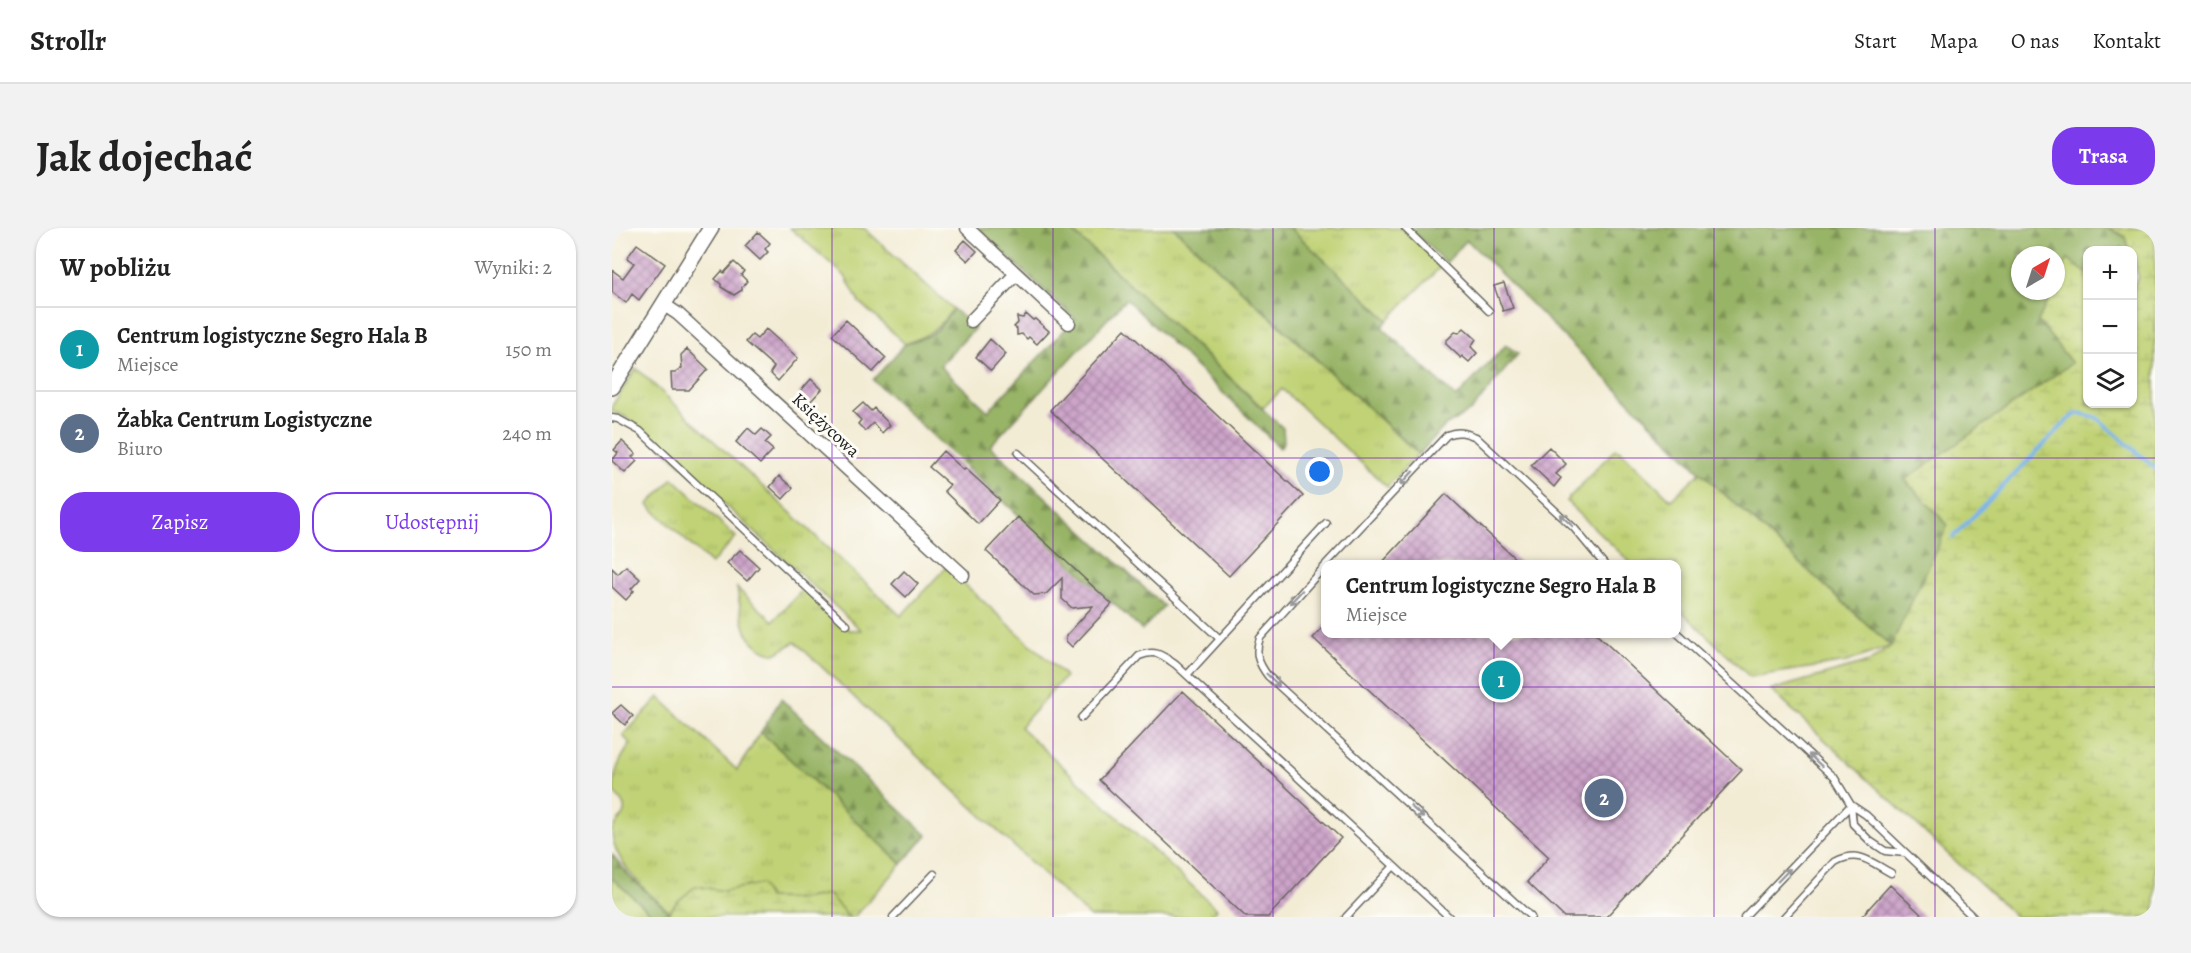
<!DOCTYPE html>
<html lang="pl">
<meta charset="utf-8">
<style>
:root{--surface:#fff;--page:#f2f2f2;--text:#222;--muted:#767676;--line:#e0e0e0;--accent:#7c3aed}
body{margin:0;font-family:Alegreya,serif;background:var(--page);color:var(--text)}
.controls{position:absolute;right:18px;top:18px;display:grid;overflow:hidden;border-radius:12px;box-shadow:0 2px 4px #0004}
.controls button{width:54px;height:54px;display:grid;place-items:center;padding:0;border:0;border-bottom:2px solid var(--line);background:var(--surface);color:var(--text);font:30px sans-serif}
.compass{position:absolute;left:1399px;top:18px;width:54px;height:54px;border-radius:50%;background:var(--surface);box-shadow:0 2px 4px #0004;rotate:39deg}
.you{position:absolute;left:708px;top:244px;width:21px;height:21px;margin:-15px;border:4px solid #fff;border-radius:50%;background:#1a73e8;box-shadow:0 0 0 9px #1a73e833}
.badge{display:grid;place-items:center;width:39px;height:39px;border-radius:50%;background:var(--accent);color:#fff;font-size:20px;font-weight:700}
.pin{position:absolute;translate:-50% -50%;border:3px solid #fff;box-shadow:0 2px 6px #0006}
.popup{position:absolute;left:709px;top:332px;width:360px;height:78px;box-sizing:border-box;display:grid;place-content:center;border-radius:12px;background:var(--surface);filter:drop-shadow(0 2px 4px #0005);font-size:20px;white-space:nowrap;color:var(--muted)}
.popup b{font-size:22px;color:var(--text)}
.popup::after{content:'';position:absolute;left:50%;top:100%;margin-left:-12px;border:12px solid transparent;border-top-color:var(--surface)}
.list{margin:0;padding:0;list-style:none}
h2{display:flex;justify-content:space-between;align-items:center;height:78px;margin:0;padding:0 24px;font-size:26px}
h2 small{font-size:20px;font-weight:400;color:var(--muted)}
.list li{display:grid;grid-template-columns:39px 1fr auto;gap:18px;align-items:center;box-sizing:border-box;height:84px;padding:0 24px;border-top:2px solid var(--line)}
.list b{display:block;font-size:22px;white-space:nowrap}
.list p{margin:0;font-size:20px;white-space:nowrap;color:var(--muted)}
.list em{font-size:20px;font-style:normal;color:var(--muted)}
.actions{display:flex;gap:12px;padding:18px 24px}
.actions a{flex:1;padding:14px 0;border:2px solid var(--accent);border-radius:24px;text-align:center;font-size:21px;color:var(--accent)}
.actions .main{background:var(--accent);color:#fff}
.icon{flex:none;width:33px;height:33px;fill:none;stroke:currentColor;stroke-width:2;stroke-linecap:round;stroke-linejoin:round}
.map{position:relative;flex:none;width:1543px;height:689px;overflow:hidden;border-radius:24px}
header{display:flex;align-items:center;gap:36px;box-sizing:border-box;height:84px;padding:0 30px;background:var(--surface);border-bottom:2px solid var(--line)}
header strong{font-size:28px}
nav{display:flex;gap:33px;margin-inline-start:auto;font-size:21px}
.intro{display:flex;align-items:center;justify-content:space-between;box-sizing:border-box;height:144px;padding:0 36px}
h1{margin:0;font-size:42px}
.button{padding:15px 27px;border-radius:24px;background:var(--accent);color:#fff;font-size:21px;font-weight:700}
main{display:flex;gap:36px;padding:0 36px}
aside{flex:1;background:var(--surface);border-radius:24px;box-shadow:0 2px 4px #0004}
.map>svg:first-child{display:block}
.grass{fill:url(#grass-tufts);stroke:#6e7748;stroke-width:1.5}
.forest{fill:url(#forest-firs);stroke:#5a6841;stroke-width:1.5}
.wetland{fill:url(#wetland-marsh);stroke:#6e7748;stroke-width:1.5}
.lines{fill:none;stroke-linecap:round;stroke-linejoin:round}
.stream{stroke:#7ab4eb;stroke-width:4}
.building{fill:url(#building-cross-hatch)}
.service-casing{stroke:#67655d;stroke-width:9}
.minor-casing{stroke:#67655d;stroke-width:15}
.tertiary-casing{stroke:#67655d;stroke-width:18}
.service{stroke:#fff;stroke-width:6}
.minor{stroke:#fff;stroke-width:12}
.tertiary{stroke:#fff;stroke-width:15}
.oneway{stroke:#999}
.grid{fill:none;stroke:#7b2cbf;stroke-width:1.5;stroke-opacity:0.55}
.labels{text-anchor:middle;stroke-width:6;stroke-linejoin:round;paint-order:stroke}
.street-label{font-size:18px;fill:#1c1c1c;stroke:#fdfcf7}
</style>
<header>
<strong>Strollr</strong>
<nav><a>Start</a><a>Mapa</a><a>O nas</a><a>Kontakt</a></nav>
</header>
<div class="intro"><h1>Jak dojechać</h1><a class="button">Trasa</a></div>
<main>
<aside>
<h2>W pobliżu<small>Wyniki: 2</small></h2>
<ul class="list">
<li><span class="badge" style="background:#0f9aa8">1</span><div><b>Centrum logistyczne Segro Hala B</b><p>Miejsce</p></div><em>150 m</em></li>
<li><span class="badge" style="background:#5c6f8a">2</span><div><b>Żabka Centrum Logistyczne</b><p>Biuro</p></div><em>240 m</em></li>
</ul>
<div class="actions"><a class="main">Zapisz</a><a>Udostępnij</a></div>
</aside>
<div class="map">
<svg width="1543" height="689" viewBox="0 0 1543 689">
<defs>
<pattern id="grass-tufts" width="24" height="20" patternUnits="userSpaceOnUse" patternTransform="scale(1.5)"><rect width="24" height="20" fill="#c0d275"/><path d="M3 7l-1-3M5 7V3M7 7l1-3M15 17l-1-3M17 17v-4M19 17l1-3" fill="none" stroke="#a4b465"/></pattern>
<pattern id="forest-firs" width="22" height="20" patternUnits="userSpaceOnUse" patternTransform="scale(1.5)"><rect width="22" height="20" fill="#98b466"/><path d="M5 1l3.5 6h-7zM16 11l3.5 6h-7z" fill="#7b9253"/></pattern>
<pattern id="wetland-marsh" width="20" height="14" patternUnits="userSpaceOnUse" patternTransform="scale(1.5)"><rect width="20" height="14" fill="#c0d275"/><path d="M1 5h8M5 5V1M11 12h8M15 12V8" fill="none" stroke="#a4b465"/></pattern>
<pattern id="building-cross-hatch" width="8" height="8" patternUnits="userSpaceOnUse" patternTransform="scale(1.5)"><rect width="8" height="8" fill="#cda4ca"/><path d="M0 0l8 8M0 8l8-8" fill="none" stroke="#a685a3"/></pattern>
</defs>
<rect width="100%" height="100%" fill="#fdfcf7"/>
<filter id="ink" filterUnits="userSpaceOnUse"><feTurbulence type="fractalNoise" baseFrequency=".0167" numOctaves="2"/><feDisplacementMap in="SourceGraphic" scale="12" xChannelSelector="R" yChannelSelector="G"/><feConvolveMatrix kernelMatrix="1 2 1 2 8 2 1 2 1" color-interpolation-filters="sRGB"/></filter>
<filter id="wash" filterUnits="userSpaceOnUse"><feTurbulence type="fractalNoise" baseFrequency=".008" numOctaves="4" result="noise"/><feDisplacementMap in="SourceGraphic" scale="24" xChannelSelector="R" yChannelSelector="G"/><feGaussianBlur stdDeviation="1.35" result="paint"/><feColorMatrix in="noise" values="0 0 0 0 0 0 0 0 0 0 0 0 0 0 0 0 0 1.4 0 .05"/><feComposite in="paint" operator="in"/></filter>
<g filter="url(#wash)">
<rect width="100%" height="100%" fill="#f3ecd5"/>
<path class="grass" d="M178 0H252L341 81C324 103 319 106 293 116L247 74 233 48Z
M457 0H562L806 226 775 259 670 161 651 180Z
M678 0H790L830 37 776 92Z
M24 140 289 388 334 339 451 446 453 449 408 499 605 681 597 689H478L183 414 163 426C128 416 131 391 125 360L161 393 192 360 237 402H249L60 228 15 190 0 183V178Z
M1003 221 1009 223 1059 272 1088 244 1279 418 1235 434 1138 449 1065 379 1064 336H1020L954 273Z
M61 250 124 309 99 336 36 277Z
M47 469 125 542 149 504 290 636 242 689H237L216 666 190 671 156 670 148 656 111 663 84 658 65 674 57 684C37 666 0 634 0 603 3 594 14 589 12 579 11 573 5 569 2 564 0 547 9 528 19 516L11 508Z
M0 650 43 689H0Z"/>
<path class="forest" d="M365 0H457L671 200 672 214 668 220 514 71 378 218 552 378 530 402 261 152 293 116 318 107 327 100 341 81 363 100 328 138 376 183 463 91Z
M562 0H678L776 92 770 99 844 170 894 117 906 126 859 183 833 198 807 226Z
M797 0H1497L1513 9 1517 22H1476L1475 46 1456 31 1444 56V27H1408V63H1441L1426 93 1460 135 1293 252 1336 297 1279 418 1088 244 855 12 834 35Z
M169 471 315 607 290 636 149 504Z
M0 626 18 649 57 684 54 689H43L0 650Z"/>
<path class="wetland" d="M1497 0H1543V689H1404L1159 462 1257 434 1279 418 1336 297 1293 252 1460 135 1426 93 1441 63H1444V56L1456 31 1475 46 1476 176H1520L1521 58 1527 50 1521 31 1520 22H1517L1513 9Z
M149 656 156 670 190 671 216 666 237 689H54L65 674 84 658 111 663Z"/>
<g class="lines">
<path class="stream" d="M1341 309 1456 192 1466 185 1484 189 1543 240"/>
</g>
<g id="blocks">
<path class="building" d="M146 4 158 15 153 21 156 24 148 32 133 18Z
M353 12 365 23 356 33 344 22Z
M25 16 53 36 27 72 20 66 14 75 0 64V42L11 50 22 35 15 30Z
M122 34 132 43 129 47 135 53 130 59V62L122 67 109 59V56L103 51 110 43 112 45Z
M892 55 901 80 891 83 882 58Z
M414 86 421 92 423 91 437 103 425 116 417 109 415 111 410 106 405 107V101L402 99 406 95 405 89 411 90Z
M234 92 274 130 261 144 220 107Z
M852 100 864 111 859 119 865 125 857 134 850 128 849 130 834 116V113L843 104 847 105Z
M154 101 186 130 166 153 158 145 162 139 134 114 140 107 145 111Z
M513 101 691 268 617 348 438 182Z
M378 111 394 126 379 143 364 129Z
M75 121 96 141 77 162H60L59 145H63L70 140 69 127Z
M199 151 210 161 198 174 187 165Z
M251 175 259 183 262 180 278 197 270 205 261 195 253 203 246 196 249 192 241 184Z
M136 200 144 207 150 201 159 209 153 215 161 222 148 236 124 214Z
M10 213 24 226 20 229 25 233 13 245 0 233 6 225 2 222Z
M937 219 954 236 944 246 949 250 942 259 919 237Z
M331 223 352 242 353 240 388 272 366 296 332 263 338 257 317 239Z
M167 248 181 260 171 271 158 259Z
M834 266 909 336H769Z
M406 289 500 376 460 419 454 413V408L481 378 460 380 450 371V350L434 366 422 367 374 323Z
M128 322 147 339 135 353 115 335Z
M14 338 28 351 19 361 22 363 14 372 0 359V340L6 346Z
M292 343 306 356 294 369 280 356Z
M714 396V405H983L1130 542 994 689H952L915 654 937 629 701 410Z
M571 463 729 610 656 689H634L487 552Z
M9 477 21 488 13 497 0 485Z
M1278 657 1312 689H1249Z"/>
</g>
</g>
<g filter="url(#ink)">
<use href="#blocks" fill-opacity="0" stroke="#67655d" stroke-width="1.5"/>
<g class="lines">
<g class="service-casing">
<path id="service" d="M793 0 877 83
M0 190 6 191 28 203 235 397
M406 225 608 411
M714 336 835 207C846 202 854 205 864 209L962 300 992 336
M714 337 648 410C642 426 647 436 656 448L919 689
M1064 404 1222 549 1239 577 1241 596 1258 613 1273 623 1293 625
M575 447 714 295
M469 490 527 428C544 421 550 427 564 437L782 638
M1239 577 1254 587 1361 689
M281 689 322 646
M734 689 782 638 837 689
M1132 689 1239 577
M1172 689 1223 634C1247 621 1258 634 1279 645"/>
</g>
<g class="minor-casing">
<path id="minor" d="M355 0 457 95
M51 76 66 86 351 347
M359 93 404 46"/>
</g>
<g class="tertiary-casing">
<path id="tertiary" d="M0 159 99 0"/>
</g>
<use href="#service" class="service"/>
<use href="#minor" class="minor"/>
<use href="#tertiary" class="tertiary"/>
</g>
<defs><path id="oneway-shaft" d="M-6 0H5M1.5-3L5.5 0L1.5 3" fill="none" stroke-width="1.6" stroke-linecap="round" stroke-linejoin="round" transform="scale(1.5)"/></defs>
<g class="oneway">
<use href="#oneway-shaft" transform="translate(795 250) rotate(133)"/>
<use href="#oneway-shaft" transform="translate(954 292) rotate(-137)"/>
<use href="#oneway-shaft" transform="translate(684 369) rotate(133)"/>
<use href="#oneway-shaft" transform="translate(661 452) rotate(44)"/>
<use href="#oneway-shaft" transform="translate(1203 532) rotate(-137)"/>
<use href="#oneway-shaft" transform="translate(805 584) rotate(43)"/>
<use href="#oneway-shaft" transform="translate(1172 647) rotate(-46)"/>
</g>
</g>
<path class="grid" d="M220 0V689M441 0V689M661 0V689M882 0V689M1102 0V689M1323 0V689M0 230H1543M0 459H1543"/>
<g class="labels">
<g class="street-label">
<text transform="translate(214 197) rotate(43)" y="6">Księżycowa</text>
</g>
</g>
</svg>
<div class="controls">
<button>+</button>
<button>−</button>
<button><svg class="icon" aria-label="layers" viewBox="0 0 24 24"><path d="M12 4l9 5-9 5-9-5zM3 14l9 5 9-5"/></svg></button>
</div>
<svg class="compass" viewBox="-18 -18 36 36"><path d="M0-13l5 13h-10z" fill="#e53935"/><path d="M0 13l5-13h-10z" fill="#767676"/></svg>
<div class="you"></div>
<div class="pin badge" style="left:889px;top:452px;background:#0f9aa8">1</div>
<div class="popup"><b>Centrum logistyczne Segro Hala B</b>Miejsce</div>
<div class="pin badge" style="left:992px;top:570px;background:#5c6f8a">2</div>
</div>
</main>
